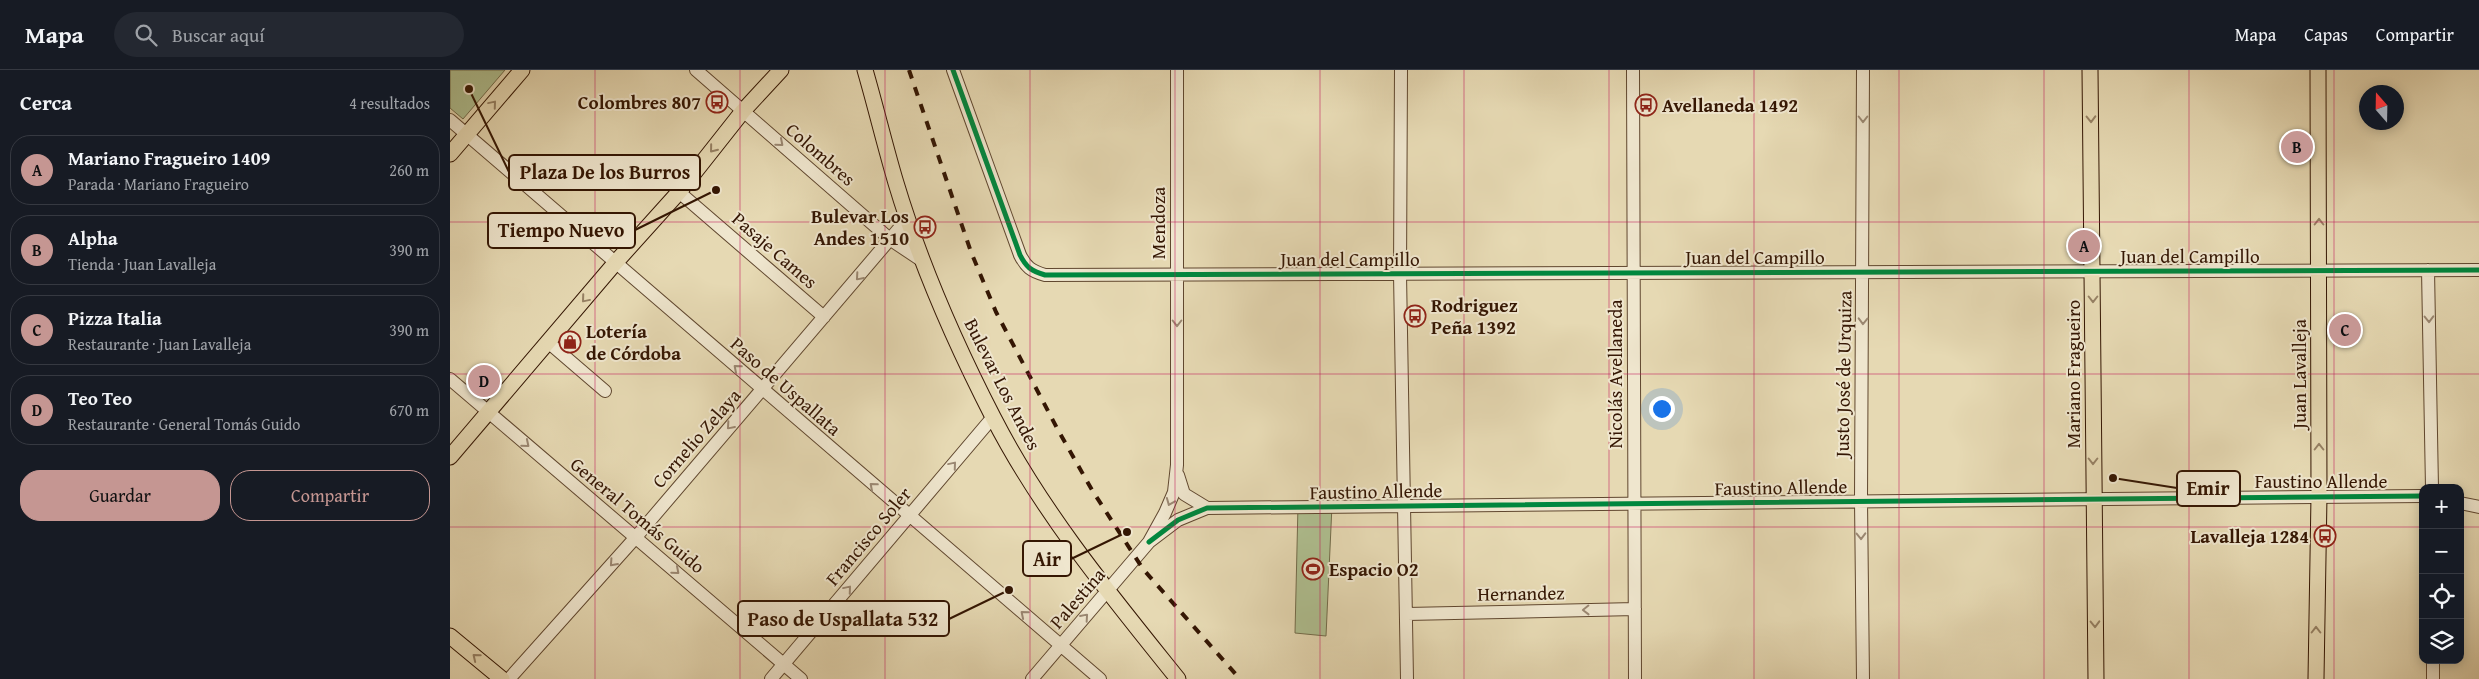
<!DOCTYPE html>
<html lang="es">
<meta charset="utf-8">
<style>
:root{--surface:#171b24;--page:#242831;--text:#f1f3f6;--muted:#9ea1a6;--line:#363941;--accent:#c59692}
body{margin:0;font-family:"Gentium Book Plus",serif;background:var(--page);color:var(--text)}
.controls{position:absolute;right:15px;bottom:15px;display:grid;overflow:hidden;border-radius:10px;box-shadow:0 2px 12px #0003}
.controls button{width:45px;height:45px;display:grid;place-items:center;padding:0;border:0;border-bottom:1px solid var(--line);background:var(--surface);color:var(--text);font:25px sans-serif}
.compass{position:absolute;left:1909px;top:15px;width:45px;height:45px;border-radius:50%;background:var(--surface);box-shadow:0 2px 12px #0003;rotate:340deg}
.you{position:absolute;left:1211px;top:338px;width:18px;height:18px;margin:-12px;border:4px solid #fff;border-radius:50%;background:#1a73e8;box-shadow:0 0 0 8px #1a73e833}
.badge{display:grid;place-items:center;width:32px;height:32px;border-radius:50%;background:var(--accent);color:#111;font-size:16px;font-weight:700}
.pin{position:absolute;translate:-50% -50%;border:2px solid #fff;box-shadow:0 1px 5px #0006}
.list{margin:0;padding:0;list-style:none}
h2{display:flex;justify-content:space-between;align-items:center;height:65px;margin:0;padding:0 20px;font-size:21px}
h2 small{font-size:16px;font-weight:400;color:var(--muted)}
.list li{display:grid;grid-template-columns:32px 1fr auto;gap:15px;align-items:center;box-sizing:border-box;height:70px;margin:0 10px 10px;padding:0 10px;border:1px solid var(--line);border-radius:20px}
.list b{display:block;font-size:19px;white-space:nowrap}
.list p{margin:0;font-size:16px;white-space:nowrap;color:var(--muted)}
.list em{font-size:16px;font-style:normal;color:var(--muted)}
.actions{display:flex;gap:10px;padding:15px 20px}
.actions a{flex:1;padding:11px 0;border:1px solid var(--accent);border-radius:20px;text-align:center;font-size:18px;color:var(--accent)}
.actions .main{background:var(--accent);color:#111}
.icon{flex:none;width:28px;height:28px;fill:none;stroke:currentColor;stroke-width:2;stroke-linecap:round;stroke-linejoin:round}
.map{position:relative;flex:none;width:2029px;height:609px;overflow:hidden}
header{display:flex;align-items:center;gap:30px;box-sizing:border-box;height:70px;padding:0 25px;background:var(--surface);border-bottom:1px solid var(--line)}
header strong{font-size:24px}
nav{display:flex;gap:28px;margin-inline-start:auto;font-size:18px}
.search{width:350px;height:45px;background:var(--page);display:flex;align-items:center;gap:12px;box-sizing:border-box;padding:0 18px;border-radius:28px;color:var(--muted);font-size:19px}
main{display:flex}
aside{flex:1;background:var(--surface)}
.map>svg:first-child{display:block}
.green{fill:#afc091;stroke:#726b4a}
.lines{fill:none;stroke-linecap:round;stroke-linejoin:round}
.minor-casing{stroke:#60472f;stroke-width:14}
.major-casing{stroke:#341603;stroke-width:17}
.minor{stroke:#efe6ce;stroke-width:12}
.major{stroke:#e6d9b3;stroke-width:15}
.rail{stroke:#341603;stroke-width:4;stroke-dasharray:9 9;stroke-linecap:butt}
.cycleway-casing{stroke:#efe6ce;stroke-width:8}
.cycleway{stroke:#00873e;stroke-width:5}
.oneway{stroke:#968164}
.oneway2{stroke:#9b8873}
.grid{fill:none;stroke:#c2185b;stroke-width:1;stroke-opacity:0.55}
.labels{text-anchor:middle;stroke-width:4;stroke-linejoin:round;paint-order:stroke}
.poi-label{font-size:19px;font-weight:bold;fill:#341603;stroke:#efe6ce;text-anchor:start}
.street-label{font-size:19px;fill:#341603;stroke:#efe6ce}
.leader{fill:none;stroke:#341603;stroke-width:2}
.callout-dot{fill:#341603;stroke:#efe6ce;stroke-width:2}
.callout{fill:#efe6ce;stroke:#341603;stroke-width:2}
.callout-label{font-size:20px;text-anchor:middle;font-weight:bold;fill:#341603}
</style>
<header>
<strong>Mapa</strong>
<div class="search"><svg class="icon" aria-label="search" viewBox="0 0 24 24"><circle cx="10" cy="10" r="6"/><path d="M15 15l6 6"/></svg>Buscar aquí</div>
<nav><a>Mapa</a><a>Capas</a><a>Compartir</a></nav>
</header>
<main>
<aside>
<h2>Cerca<small>4 resultados</small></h2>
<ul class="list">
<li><span class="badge">A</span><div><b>Mariano Fragueiro 1409</b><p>Parada · Mariano Fragueiro</p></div><em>260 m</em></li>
<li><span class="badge">B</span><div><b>Alpha</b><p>Tienda · Juan Lavalleja</p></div><em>390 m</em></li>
<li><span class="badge">C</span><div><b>Pizza Italia</b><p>Restaurante · Juan Lavalleja</p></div><em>390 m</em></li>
<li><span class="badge">D</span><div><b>Teo Teo</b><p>Restaurante · General Tomás Guido</p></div><em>670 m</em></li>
</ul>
<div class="actions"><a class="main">Guardar</a><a>Compartir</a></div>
</aside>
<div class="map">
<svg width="2029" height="609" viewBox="0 0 2029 609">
<rect width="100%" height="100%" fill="#e6d9b3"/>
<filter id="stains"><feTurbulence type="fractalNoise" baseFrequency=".004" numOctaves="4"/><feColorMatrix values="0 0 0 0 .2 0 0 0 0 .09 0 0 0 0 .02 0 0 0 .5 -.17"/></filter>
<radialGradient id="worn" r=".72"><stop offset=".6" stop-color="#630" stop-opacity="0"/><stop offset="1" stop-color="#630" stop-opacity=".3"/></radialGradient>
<path class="green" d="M0 0H55L13 49 0 38Z
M848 435H882L876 566 845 563Z"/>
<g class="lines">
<g class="minor-casing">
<path id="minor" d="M246 0 441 170 474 192
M503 0 570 185C576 197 581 201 595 205L2029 200
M951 0 950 204 957 609
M1183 0 1185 609
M0 50 650 609
M229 122 374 247
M1978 200 1982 418
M98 272 155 321
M0 309 351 609
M728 405 734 424 757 438
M2010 433 2029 437
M699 472 728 450 757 438 1973 426
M957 544 1185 539
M1983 590V609
M59 609 186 467 458 148
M321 609 543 347
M582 609 699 472 715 443 724 422 727 395V0
M1413 609 1411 431 1413 0"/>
</g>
<g class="major-casing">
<path id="major" d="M415 0C426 38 435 76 446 113 470 193 505 273 543 347 591 441 662 527 728 609
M1640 0 1646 609
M0 84 72 0
M0 387 166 192 229 122 293 41 331 0
M0 566 52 609
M1866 609 1869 426 1868 0"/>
</g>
<use href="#minor" class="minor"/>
<use href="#major" class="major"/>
<path class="rail" d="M459 0 521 182 546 242 608 360 642 420 693 499 790 609"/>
<g class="cycleway-casing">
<path id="cycleway" d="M503 0 570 185C576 197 581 201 595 205L2029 200
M699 472 728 450 757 438 1973 426"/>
</g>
<use href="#cycleway" class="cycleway"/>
</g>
<defs><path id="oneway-chevron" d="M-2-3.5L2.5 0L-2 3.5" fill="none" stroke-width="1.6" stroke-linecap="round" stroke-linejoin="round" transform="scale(1.25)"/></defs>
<g class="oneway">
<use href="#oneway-chevron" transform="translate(43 34) rotate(-50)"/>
<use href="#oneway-chevron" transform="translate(1641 49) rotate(89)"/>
<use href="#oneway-chevron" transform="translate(263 79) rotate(129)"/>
<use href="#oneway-chevron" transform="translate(1869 152) rotate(-90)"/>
<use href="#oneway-chevron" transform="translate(135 229) rotate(130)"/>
<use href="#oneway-chevron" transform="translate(1643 229) rotate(90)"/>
<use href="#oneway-chevron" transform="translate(1869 377) rotate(-90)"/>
<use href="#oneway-chevron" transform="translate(1643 391) rotate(90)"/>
<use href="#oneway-chevron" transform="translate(1645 554) rotate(89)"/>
<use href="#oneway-chevron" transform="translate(1866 560) rotate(-90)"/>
<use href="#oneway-chevron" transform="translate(26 587) rotate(-141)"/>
</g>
<g class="oneway2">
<use href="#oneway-chevron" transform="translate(1413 49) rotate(90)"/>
<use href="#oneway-chevron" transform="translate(330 73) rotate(41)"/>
<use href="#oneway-chevron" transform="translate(409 207) rotate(131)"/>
<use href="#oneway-chevron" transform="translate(1979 249) rotate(89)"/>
<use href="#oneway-chevron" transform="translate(1413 251) rotate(91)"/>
<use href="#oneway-chevron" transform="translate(727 253) rotate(90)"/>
<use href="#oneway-chevron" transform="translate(287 298) rotate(-139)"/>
<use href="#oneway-chevron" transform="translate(280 356) rotate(131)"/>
<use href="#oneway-chevron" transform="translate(76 374) rotate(40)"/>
<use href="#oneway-chevron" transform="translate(503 395) rotate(-50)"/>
<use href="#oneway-chevron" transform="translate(423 416) rotate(-139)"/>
<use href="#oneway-chevron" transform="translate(720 432) rotate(112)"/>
<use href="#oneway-chevron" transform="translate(1411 466) rotate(89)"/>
<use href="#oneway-chevron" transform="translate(163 493) rotate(132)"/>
<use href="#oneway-chevron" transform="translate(226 501) rotate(41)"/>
<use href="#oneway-chevron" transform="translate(398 519) rotate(-50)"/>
<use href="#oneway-chevron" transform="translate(1136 540) rotate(179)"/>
<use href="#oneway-chevron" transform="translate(574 544) rotate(-140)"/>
<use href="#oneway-chevron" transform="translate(635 547) rotate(-49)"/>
</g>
<path class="grid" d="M145 0V609M290 0V609M435 0V609M580 0V609M725 0V609M870 0V609M1014 0V609M1159 0V609M1304 0V609M1449 0V609M1594 0V609M1739 0V609M1884 0V609M0 152H2029M0 304H2029M0 457H1973M2010 457H2029"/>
<defs>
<g id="bus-ring" transform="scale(1.125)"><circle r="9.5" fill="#efe6ce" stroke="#8f2418" stroke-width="1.5"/><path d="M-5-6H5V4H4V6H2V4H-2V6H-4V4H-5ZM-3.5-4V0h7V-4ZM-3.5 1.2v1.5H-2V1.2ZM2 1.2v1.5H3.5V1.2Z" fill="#8f2418"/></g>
<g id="shop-ring" transform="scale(1.125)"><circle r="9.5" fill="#efe6ce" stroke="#8f2418" stroke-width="1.5"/><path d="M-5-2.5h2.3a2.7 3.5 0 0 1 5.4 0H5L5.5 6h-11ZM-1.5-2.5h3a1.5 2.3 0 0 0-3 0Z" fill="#8f2418"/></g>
<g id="stadium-ring" transform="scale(1.125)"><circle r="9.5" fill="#efe6ce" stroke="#8f2418" stroke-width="1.5"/><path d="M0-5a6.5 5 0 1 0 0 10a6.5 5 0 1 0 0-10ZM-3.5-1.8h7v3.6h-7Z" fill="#8f2418"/></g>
</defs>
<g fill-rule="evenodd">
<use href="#bus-ring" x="267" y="32"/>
<use href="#bus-ring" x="1196" y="35"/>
<use href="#bus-ring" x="475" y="157"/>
<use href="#bus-ring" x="965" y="246"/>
<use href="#shop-ring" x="120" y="272"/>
<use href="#bus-ring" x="1875" y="466"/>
<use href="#stadium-ring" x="863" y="499"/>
</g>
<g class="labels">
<g class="poi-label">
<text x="251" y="39" text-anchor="end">Colombres 807</text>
<text x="1212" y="42">Avellaneda 1492</text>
<text x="459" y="153" text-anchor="end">Bulevar Los<tspan x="459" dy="22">Andes 1510</tspan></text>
<text x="981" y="242">Rodriguez<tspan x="981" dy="22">Peña 1392</tspan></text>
<text x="136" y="268">Lotería<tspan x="136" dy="22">de Córdoba</tspan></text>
<text x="1859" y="473" text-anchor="end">Lavalleja 1284</text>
<text x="879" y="506">Espacio O2</text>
</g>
<g class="street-label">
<text transform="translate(371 84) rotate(41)" y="7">Colombres</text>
<text transform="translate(708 153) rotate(-90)" y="7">Mendoza</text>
<text transform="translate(325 180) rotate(41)" y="7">Pasaje Cames</text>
<text x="1740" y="193">Juan del Campillo</text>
<text x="1305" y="194">Juan del Campillo</text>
<text x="900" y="196">Juan del Campillo</text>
<text transform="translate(1165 304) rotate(-90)" y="7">Nicolás Avellaneda</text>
<text transform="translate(1393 304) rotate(-89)" y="7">Justo José de Urquiza</text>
<text transform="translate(1623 304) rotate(-90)" y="7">Mariano Fragueiro</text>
<text transform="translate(1849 304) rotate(-90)" y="7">Juan Lavalleja</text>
<text transform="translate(553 314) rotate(63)" y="7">Bulevar Los Andes</text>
<text transform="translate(336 316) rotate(41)" y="7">Paso de Uspallata</text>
<text transform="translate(246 368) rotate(-49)" y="7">Cornelio Zelaya</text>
<text x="1871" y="418">Faustino Allende</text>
<text transform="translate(1331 417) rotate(-1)" y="7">Faustino Allende</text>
<text transform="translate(926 421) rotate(-1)" y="7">Faustino Allende</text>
<text transform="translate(188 445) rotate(40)" y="7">General Tomás Guido</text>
<text transform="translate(418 466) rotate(-50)" y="7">Francisco Soler</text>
<text transform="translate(1071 523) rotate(-1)" y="7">Hernandez</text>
<text transform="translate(627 528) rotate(-49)" y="7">Palestina</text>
</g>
</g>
<path class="leader" d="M19 19L59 102M266 120L185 160M1663 408L1727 418M677 462L621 489M559 520L499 549"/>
<g class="callout-dot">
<circle cx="19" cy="19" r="5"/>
<circle cx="266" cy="120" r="5"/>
<circle cx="1663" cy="408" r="5"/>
<circle cx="677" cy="462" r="5"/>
<circle cx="559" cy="520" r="5"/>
</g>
<g class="callout">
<rect x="59" y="85" width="191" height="35" rx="5"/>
<rect x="38" y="143" width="147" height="35" rx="5"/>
<rect x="1727" y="401" width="63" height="35" rx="5"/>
<rect x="573" y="471" width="48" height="35" rx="5"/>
<rect x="288" y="531" width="211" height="35" rx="5"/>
</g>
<g class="callout-label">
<text x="155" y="109">Plaza De los Burros</text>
<text x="111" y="167">Tiempo Nuevo</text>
<text x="1758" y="425">Emir</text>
<text x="597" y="496">Air</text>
<text x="393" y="556">Paso de Uspallata 532</text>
</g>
<rect width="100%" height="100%" filter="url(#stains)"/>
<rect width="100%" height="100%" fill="url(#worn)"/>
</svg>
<div class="controls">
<button>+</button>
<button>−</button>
<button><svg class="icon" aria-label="locate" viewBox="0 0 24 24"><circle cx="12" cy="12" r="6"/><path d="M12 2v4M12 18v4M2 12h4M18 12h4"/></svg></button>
<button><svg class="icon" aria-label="layers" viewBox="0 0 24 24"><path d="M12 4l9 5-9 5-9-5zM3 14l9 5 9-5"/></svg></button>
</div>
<svg class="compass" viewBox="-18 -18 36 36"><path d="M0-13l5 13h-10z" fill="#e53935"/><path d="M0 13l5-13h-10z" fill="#9ea1a6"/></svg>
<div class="you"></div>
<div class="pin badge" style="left:1634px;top:176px">A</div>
<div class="pin badge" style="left:1847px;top:77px">B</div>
<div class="pin badge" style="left:1895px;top:260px">C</div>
<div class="pin badge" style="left:34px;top:311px">D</div>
</div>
</main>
